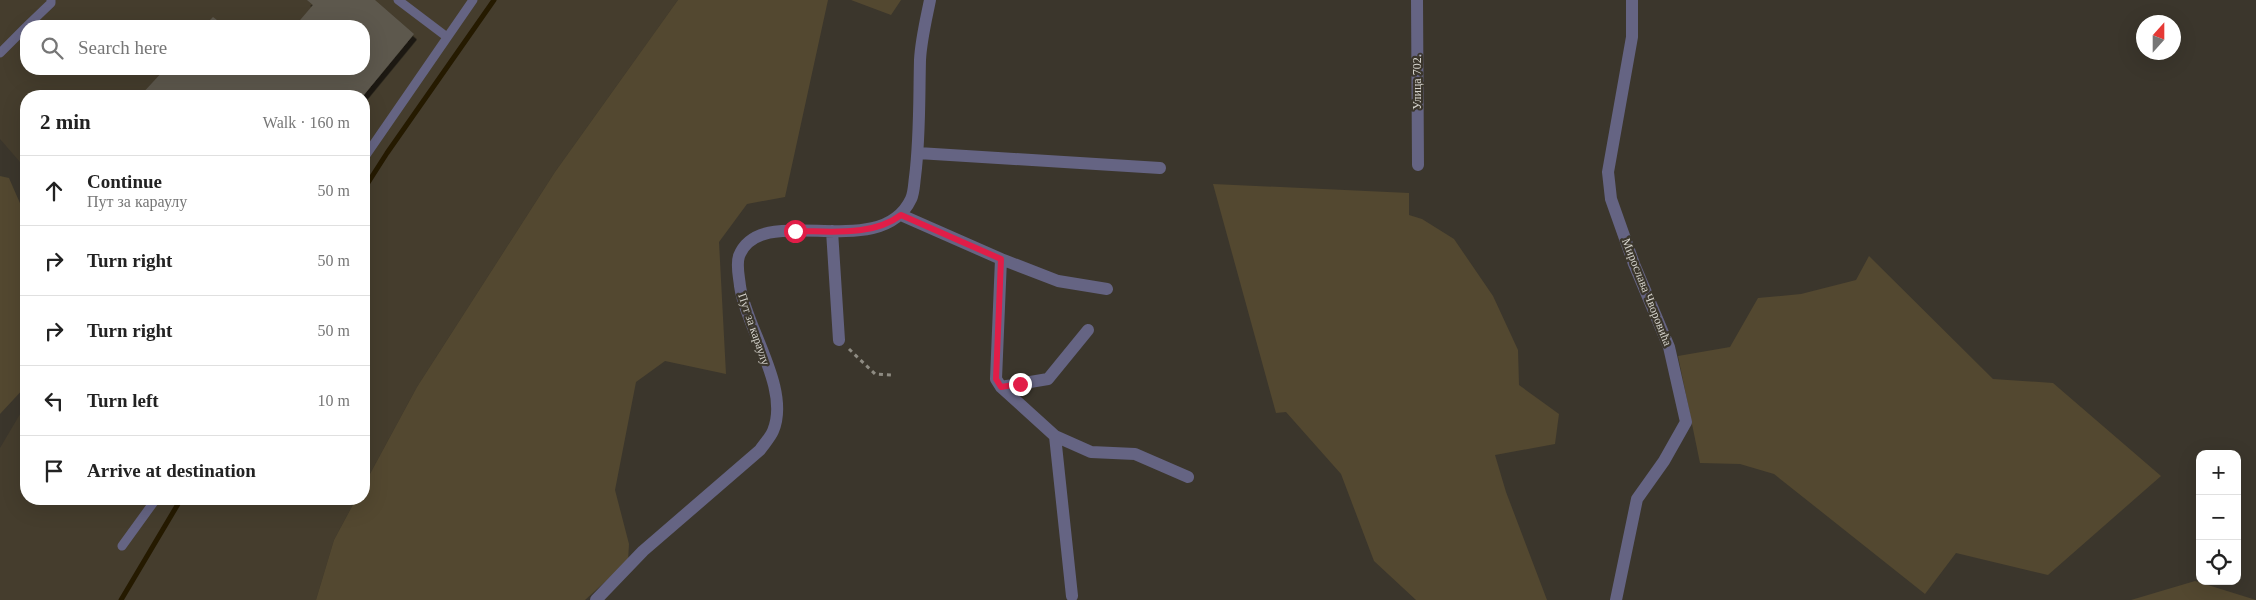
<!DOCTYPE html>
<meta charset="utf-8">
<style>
:root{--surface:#fff;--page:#f6f6f6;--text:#222;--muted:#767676;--line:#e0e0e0}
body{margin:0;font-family:"Times New Roman",serif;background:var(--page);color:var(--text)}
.controls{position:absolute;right:15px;bottom:15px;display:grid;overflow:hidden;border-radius:10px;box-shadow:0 5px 20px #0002}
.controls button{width:45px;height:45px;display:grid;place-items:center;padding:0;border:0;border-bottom:1px solid var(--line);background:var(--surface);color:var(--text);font:25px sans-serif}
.compass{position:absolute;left:2136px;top:15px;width:45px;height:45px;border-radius:50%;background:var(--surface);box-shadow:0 5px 20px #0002;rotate:21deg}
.stop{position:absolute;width:15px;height:15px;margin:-11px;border:4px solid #e11d48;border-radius:50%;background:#fff}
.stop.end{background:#e11d48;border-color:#fff;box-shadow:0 1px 5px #0008}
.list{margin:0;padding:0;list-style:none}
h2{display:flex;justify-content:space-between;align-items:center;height:65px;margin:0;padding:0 20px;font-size:21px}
h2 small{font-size:16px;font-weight:400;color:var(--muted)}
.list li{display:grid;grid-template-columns:32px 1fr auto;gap:15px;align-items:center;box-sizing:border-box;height:70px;padding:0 20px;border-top:1px solid var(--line)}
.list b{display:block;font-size:19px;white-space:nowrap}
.list p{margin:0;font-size:16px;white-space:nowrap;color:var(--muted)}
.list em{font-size:16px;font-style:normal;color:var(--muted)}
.icon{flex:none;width:28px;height:28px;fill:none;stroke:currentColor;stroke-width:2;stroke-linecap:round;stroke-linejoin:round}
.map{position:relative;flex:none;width:2256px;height:600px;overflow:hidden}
.search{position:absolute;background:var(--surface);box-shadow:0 5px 20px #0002;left:20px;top:20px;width:350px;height:55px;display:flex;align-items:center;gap:12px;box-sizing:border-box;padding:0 18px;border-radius:20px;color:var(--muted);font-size:19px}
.panel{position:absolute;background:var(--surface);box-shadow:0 5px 20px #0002;left:20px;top:90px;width:350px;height:415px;border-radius:20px}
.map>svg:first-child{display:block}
.built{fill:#453d2d;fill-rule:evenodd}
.green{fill:#534830}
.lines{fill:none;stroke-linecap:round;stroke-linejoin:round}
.stream{stroke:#251a00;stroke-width:5}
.building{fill:#5d584e;filter:url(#shadow)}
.path{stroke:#8e8b82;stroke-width:3;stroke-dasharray:4 4;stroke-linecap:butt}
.lane{stroke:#656483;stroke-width:9}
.street{stroke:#656483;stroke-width:12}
.route{stroke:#e11d48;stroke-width:6}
.labels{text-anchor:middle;stroke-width:4.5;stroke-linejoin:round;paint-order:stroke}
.street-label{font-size:12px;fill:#d5d3cc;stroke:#3b362c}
</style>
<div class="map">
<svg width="2256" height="600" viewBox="0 0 2256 600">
<defs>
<filter id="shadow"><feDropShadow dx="3" dy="5.5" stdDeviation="0" flood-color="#0009"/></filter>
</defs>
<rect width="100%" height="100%" fill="#3b362c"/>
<path class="built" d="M0 0H678L555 172 417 387 364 485V96H26V169L0 139ZM26 26H364V69H26Z
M26 404V499H356L334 540 316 600H0V448Z"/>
<path class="green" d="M678 0H828L785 197 747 204 719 242 726 374 665 361 636 382 615 490 629 544 628 561 585 600H316L334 540 356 499H364V485L417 387 555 172Z
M851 0H901L891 15Z
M0 176 9 178 26 217V386L0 414Z
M1213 184 1409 193V215L1422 219 1454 239 1493 296 1518 350 1519 385 1559 414 1555 444 1495 455 1506 492 1547 600H1416L1374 561 1341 474 1286 412 1276 413Z
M1869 256 1993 379 2053 383 2161 476 2048 575 1956 553 1925 594 1774 474 1740 464 1700 463 1678 356 1730 347 1758 298 1801 294 1856 280Z
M2195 581 2256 600H2131Z"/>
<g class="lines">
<path class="stream" d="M364 189 387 153 494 0
M121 600 181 499"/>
</g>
<path class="building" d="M307 0H375L414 34 363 96H140L165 69H364V26H295L313 5Z
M213 17 225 26H204Z"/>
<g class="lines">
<path class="path" d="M849 349 875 374 892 375"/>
<path class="lane" d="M398 0 447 37
M27 26 51 3V0
M0 53 26 27
M364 158 473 0
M122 546 156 499"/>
<path class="street" d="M1417 0 1418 165
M918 153 1160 168
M901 215 1001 259 1058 281 1107 289
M832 231 839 340
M1001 259 996 379 1001 387 1055 436 1091 452 1135 454 1188 477
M1001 387 1048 379 1088 330
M1055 436 1072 596
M596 600 643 551 760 450C764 444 770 438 773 431 791 389 746 328 740 286 739 276 736 265 739 256 761 199 880 265 911 199 914 193 914 184 915 177 920 138 919 99 920 60 921 40 926 20 930 0
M1616 600 1637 499 1664 461 1686 422 1669 347 1634 264 1611 199 1608 172 1632 37V0"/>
</g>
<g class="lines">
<path class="route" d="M795 231C829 231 872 237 901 215L1001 259 996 379 1001 387 1020 384"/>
</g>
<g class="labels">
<g class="street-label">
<text transform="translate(1417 82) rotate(-90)" y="4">Улица 702.</text>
<text transform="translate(1647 292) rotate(68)" y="4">Мирослава Чворовића</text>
<text transform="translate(754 329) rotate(71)" y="4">Пут за караулу</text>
</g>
</g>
</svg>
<div class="controls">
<button>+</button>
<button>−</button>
<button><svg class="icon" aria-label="locate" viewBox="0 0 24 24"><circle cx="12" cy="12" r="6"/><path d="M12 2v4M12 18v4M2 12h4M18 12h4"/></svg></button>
</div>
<svg class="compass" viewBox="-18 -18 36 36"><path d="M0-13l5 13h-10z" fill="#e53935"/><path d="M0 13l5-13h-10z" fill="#767676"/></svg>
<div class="stop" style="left:795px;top:231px"></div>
<div class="stop end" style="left:1020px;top:384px"></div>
<div class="search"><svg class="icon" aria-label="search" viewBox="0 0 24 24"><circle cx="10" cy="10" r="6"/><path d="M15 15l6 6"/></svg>Search here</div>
<section class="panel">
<h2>2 min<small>Walk · 160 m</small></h2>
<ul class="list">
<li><svg class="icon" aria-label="ahead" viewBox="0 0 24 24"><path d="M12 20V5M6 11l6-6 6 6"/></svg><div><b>Continue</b><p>Пут за караулу</p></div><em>50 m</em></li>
<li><svg class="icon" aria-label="right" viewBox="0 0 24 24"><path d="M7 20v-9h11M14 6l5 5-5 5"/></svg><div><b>Turn right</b></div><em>50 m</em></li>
<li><svg class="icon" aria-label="right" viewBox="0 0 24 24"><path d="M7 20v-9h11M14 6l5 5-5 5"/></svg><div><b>Turn right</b></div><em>50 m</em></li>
<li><svg class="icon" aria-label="left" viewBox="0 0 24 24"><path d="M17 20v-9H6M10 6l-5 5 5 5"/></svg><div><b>Turn left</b></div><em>10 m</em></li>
<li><svg class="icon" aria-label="arrive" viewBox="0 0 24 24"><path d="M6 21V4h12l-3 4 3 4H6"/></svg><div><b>Arrive at destination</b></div></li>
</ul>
</section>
</div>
